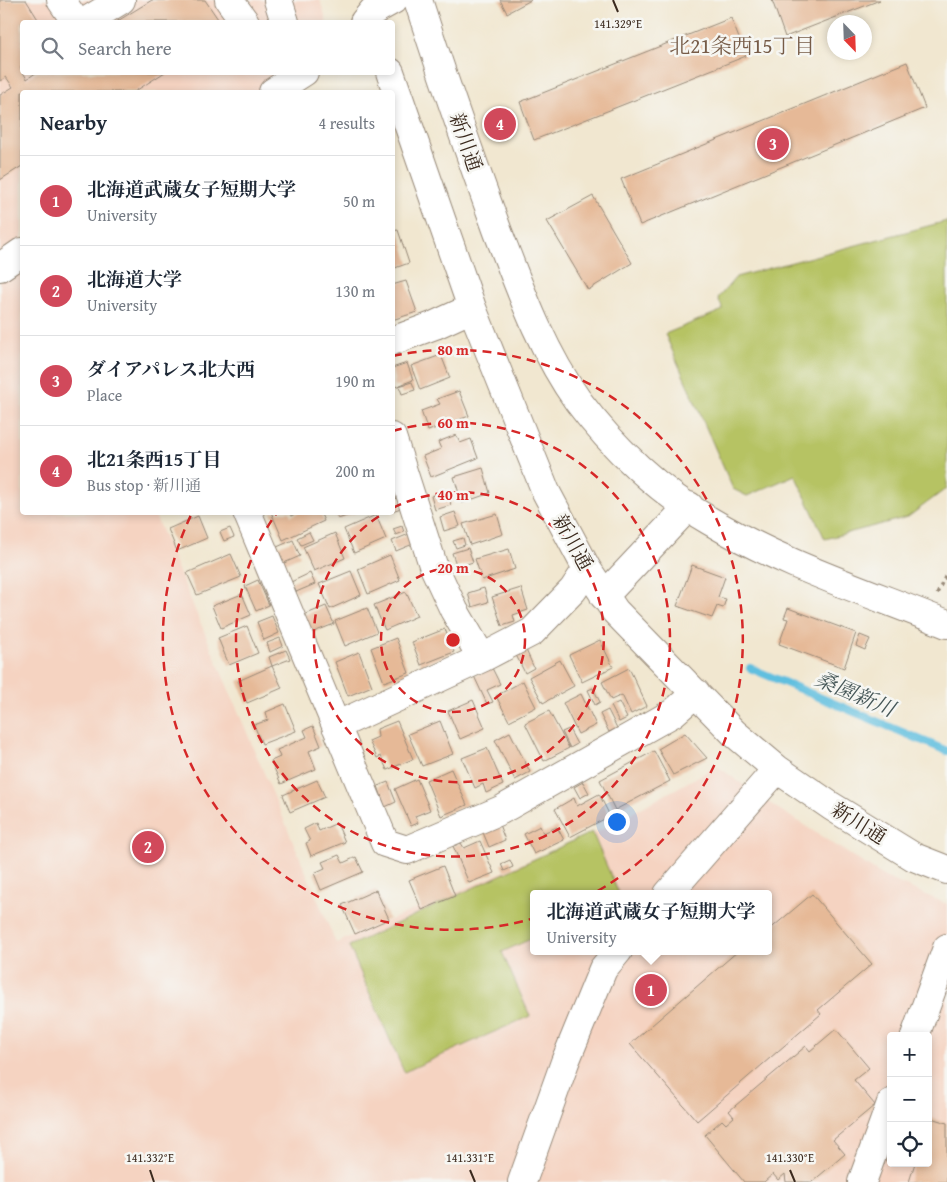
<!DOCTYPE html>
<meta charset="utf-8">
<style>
:root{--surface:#fff;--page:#f6f6f7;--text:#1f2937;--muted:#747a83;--line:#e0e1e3;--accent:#d1495b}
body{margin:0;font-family:"Gentium Book Plus","Noto Serif JP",serif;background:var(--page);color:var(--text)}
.controls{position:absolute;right:15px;bottom:15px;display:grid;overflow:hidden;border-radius:5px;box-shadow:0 2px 8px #0003}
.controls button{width:45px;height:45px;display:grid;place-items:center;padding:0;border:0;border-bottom:1px solid var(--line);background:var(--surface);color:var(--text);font:25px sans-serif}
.compass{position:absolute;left:827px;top:15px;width:45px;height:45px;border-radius:50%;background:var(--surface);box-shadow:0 2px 8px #0003;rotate:157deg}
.you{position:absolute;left:616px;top:821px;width:18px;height:18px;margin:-12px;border:4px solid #fff;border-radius:50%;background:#1a73e8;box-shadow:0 0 0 8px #1a73e833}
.badge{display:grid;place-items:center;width:32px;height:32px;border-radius:50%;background:var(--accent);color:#fff;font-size:16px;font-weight:700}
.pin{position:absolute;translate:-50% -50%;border:2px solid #fff;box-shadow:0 1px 5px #0006}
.popup{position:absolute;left:530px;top:890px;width:242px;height:65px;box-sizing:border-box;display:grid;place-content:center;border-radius:5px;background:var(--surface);filter:drop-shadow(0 1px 4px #0005);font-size:16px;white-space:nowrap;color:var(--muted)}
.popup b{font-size:19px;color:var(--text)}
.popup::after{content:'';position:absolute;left:50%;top:100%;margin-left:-10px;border:10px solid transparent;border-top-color:var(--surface)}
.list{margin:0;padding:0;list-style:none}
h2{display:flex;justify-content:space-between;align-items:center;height:65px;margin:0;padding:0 20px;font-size:21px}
h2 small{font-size:16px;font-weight:400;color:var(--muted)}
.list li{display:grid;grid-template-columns:32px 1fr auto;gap:15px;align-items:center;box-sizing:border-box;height:90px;padding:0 20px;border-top:1px solid var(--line)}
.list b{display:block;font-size:19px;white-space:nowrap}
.list p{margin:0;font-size:16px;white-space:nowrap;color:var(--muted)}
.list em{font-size:16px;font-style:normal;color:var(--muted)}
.icon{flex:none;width:28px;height:28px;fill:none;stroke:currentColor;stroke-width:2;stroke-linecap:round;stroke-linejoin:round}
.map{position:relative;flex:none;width:947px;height:1182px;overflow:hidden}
.search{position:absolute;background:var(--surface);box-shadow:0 2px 8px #0003;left:20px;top:20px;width:375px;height:55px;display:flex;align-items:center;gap:12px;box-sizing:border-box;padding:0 18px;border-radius:5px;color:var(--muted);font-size:19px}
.panel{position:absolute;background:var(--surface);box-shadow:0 2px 8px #0003;left:20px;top:90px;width:375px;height:425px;border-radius:5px}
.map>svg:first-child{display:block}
.built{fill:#f5d3c1;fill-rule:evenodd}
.green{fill:#b6c364;stroke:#787641}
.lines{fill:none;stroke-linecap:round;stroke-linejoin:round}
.stream{stroke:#61bfdf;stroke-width:8}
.building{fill:#e6b997}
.minor-casing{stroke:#968877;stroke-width:30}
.path{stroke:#968877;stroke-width:3;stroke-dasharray:4 4;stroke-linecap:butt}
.minor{stroke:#fff;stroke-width:28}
.ticks{fill:none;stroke:#3b2a1e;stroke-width:2}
.ring{fill:none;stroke:#d62828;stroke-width:2.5;stroke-dasharray:9 6}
.labels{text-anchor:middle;stroke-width:5;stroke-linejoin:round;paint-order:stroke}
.street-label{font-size:20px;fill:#3b2a1e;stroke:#f6f6f2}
.neighbourhood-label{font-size:21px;fill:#775c48;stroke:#f6f6f2}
.water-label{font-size:21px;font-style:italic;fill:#465758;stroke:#f6f6f2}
.ticks-label{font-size:12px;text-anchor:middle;fill:#3b2a1e;stroke:#f6f6f2;stroke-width:5;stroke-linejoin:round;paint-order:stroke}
.centre{fill:#d62828;stroke:#f6f6f2;stroke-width:2.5}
.ring-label{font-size:15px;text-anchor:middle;font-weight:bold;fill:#d62828;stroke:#f6f6f2;stroke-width:5;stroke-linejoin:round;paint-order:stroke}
</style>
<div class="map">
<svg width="947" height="1182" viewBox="0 0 947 1182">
<rect width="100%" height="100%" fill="#f6f6f2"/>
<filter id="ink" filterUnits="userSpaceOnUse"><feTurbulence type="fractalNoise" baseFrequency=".02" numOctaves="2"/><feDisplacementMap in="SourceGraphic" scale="10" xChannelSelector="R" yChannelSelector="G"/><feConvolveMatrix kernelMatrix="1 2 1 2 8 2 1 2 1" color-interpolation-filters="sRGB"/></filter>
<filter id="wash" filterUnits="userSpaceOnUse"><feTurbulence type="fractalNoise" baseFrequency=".0096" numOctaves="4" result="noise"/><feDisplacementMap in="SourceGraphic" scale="20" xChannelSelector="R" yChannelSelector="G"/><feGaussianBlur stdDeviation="1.12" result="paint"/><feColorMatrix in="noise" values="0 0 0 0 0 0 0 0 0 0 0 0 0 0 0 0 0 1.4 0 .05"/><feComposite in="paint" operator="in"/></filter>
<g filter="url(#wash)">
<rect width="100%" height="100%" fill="#f1e7d0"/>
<path class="built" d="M0 0H320L327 22H22V72L320 73 290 92H22V512L154 513 336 943 603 829 717 766 763 799 885 877 947 904V1182H0ZM534 894H768V951H534ZM891 1036H928V1163H891Z"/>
<path class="green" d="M947 221V488L908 517 825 539 795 475 747 496 733 489 665 334 723 310 718 298 736 277Z
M592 832 619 894H534L533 938 502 952 530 1016 404 1072 349 946Z"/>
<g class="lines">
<path class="stream" d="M750 668 947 751"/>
</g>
<g id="blocks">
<path class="building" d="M0 0H26L39 21 22 22V66L20 67 27 79 37 72H165L134 92H22V166L0 180V95L13 87 6 77 0 81Z
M152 0H205L220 22H116Z
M500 0H531L507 13Z
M772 0H880L785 37Z
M731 18 746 56 534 140 520 102Z
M907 62 925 108 640 225 621 179Z
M593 196 632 263 588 290 547 221Z
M398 230 409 263 392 269V231Z
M406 281 417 312 392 320V285Z
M441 355 450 378 420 390 411 366Z
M407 363 413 380 395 387 392 368Z
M412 382 415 390 402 394 399 386Z
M459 391 469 416 428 431 421 411 440 404 437 399Z
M456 435 460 443 471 439 478 458 431 477 423 456 441 449 438 442Z
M483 468 490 493 462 503 454 477Z
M447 491 451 505 435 510 431 496Z
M397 498 401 508 392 511V499Z
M271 512H290L291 516 299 512H320L324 521 283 540Z
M335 512H355V513L338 519Z
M455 512 460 526 444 531 440 517Z
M497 514 503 534 470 545 463 524Z
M376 515 386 539 354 553 344 529Z
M198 516 207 538 177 551 168 529Z
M402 526 404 532 396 535 393 529Z
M230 528 234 537 224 541 220 532Z
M309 532 313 540 301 545 297 538Z
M335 533 345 558 314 571 303 547Z
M409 534 413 544 396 551 392 541Z
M463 538 465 545 456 548 453 541Z
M293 540 300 556 284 563 277 547Z
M468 548 473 562 457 567 452 553Z
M509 549 515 569 482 580 475 559Z
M231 554 241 577 197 595 187 573Z
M390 555 400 580 368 594 358 569Z
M692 565 725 577 718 597 726 599 723 608 717 606 712 618 677 606Z
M351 571 361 595 330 609 319 584Z
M310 573 315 584 296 592 291 582Z
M258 580 269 605 256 611 245 586Z
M484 588 488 602 472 607 468 593Z
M521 588 528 610 513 615 515 622 502 626 492 597Z
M406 592 417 616 385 630 374 605Z
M242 594 251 615 221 628 212 606Z
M326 606 334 624 311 633 304 615Z
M367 608 377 632 345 646 335 621Z
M788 608 856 633 844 668 779 644 788 619 784 618Z
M272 616 279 633 264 640 257 622Z
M247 626 258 653 229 665 218 638Z
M445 629 454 652 421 665 412 642Z
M860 635 870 639 865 650 856 646Z
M280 638 283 646 270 652 267 643Z
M396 638 409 673 384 682 371 648Z
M600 640 613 667 582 682 569 655Z
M286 650 290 659 272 666 269 657Z
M526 650 534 668 525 673 516 655Z
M359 652 372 686 348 696 335 662Z
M560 660 574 686 543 703 529 677Z
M272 666 282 688 247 703 238 681Z
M492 668 500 684 487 690 493 702 487 704 474 676Z
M629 668 647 706 631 714 622 695 611 700 602 682Z
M523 681 536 707 509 721 496 696Z
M593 688 600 702 595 705 588 690Z
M581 694 596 725 578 734 563 703Z
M473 700 485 728 460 739 448 711Z
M619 702 627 718 619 722 611 706Z
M285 704 296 731 262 744 254 725 268 720 266 712Z
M608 710 617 728 609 732 600 714Z
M549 711 569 748 544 761 525 723Z
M397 721 413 759 387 770 381 756 377 758 369 741 378 737 377 729Z
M440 721 453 754 422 766 408 734Z
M313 726 321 746 309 751 316 769 281 784 271 761 280 757 277 750 307 737 304 730Z
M569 729 577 744 570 748 562 732Z
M510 732 530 772 515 780 495 740Z
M685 733 707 758 673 775 658 749Z
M487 748 503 785 486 793 483 784 475 788 462 758Z
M654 751 670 781 615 810 600 780Z
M451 769 467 805 441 816 426 780Z
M417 779 430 810 415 816 418 823 411 826 395 789Z
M317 780 325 797 290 812 283 795Z
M388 782 396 802 385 807 378 786Z
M583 782 589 793 580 798 574 787Z
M599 794 610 816 570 837 555 809 574 798 577 806Z
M498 822 505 840 489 847 482 830Z
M316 823 319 831 337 823 345 842 311 856 306 843 310 841 304 829Z
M540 826 543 833 557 827 564 840 534 854 524 834Z
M480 841 494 873 469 883 453 846 461 843 464 848Z
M339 855 343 863 356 857 363 872 321 890 314 873 325 868 322 862Z
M510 860 513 867 504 871 501 864Z
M443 866 455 896 422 910 409 880Z
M376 890 389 919 355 934 342 905Z
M812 894 872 964 818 1010 821 1014 697 1121 630 1044 738 951H768V931Z
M836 1029 869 1068 854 1080 875 1105 833 1140 845 1154 812 1182H786L785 1174 778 1180 773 1174 764 1182H744L705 1135 722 1120 726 1124 734 1117 729 1111 806 1046 810 1051Z
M931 1118 947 1123V1182H909L915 1163H928V1126Z"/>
</g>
</g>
<g filter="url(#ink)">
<use href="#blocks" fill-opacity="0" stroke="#968877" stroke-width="1"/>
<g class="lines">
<g class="minor-casing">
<path id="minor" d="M61 0 76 22
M229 0 245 22
M278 0 285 22
M418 0C443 78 470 155 498 232 520 289 542 351 578 401 613 448 660 492 710 521 784 565 868 592 947 624
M85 22 121 0
M364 22 373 11 393 0
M390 72 472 308 546 492 587 569 615 611 734 733 777 769 831 806 914 857 947 870
M273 92 304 72
M0 267 22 252
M392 341 435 325 472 308
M392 437 433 565 454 610 482 658
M247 512 385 843 407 850 501 810 673 713 696 693
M604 596 689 506
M336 726 482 658 532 632 573 590 587 569
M668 894 777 769
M915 1036 947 948
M522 1182 565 1062 603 969 618 951
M862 1182 891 1103"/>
</g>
<path class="path" d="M937 594 947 572"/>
<use href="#minor" class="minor"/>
</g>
</g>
<path class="ticks" d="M613 0 618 12M150 1170 154 1182M470 1170 475 1182M790 1170 795 1182"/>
<g class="ring">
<circle cx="453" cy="640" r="72"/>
<path d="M393 508A145 145 0 1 1 384 513"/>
<path d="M393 431A217 217 0 1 1 276 514"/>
<path d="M393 356A290 290 0 1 1 192 513"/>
</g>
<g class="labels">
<g class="street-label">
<text transform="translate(466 142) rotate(71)" y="7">新川通</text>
<text transform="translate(573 542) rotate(61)" y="7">新川通</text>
<text transform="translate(859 823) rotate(32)" y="7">新川通</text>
</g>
<g class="neighbourhood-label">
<text x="742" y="53">北21条西15丁目</text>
</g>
<g class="water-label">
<text transform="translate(855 694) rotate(23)" y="7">桑園新川</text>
</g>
</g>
<g class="ticks-label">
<text x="618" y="28">141.329°E</text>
<text x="150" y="1162">141.332°E</text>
<text x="470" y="1162">141.331°E</text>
<text x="790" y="1162">141.330°E</text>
</g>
<circle cx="453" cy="640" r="8" class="centre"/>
<g class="ring-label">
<text x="453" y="355">80 m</text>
<text x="453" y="428">60 m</text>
<text x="453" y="500">40 m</text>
<text x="453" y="573">20 m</text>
</g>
</svg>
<div class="controls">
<button>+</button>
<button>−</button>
<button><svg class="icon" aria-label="locate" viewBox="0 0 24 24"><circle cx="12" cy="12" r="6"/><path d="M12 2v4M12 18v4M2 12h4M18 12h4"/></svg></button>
</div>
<svg class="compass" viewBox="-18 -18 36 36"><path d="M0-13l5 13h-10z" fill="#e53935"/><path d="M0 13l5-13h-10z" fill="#747a83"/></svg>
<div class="you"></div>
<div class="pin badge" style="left:651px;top:990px">1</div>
<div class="popup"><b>北海道武蔵女子短期大学</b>University</div>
<div class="pin badge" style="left:148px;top:847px">2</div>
<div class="pin badge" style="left:773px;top:144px">3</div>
<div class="pin badge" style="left:500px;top:124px">4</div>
<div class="search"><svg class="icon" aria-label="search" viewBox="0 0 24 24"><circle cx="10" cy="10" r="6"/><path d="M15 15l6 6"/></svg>Search here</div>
<section class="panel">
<h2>Nearby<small>4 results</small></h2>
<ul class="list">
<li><span class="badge">1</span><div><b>北海道武蔵女子短期大学</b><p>University</p></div><em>50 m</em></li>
<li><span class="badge">2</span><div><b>北海道大学</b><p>University</p></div><em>130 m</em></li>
<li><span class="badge">3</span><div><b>ダイアパレス北大西</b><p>Place</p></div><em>190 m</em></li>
<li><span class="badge">4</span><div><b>北21条西15丁目</b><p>Bus stop · 新川通</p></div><em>200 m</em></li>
</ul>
</section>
</div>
